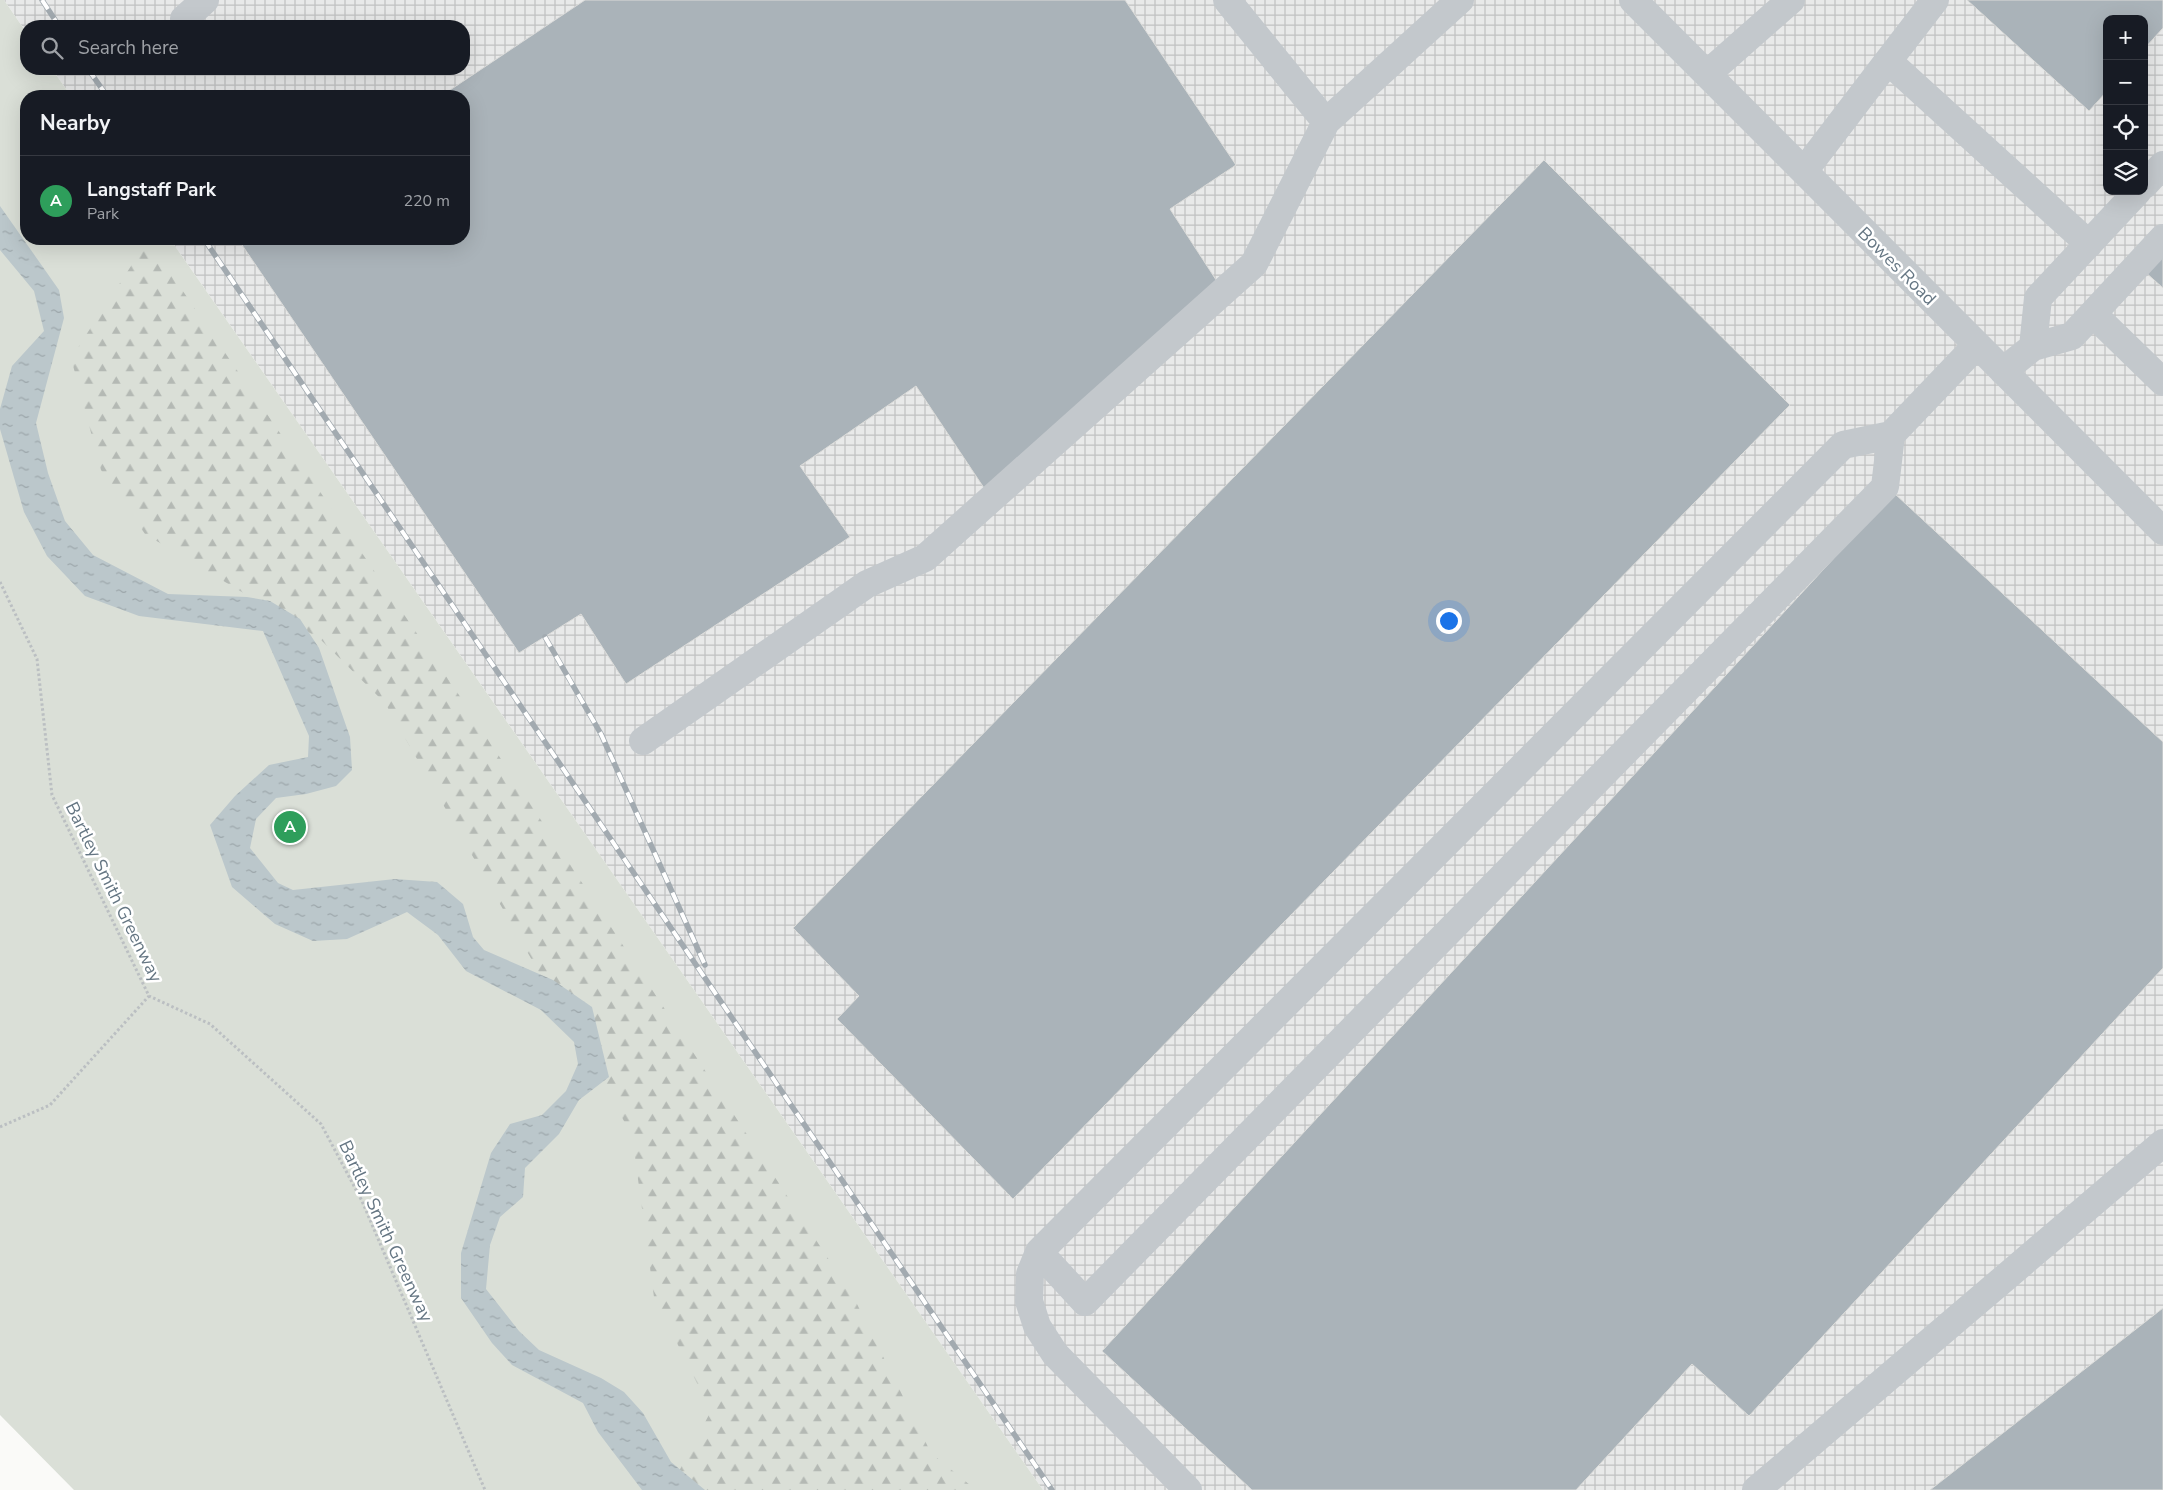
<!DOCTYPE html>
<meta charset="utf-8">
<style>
:root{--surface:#171b24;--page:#20242c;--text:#f1f3f6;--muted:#9ea1a6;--line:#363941;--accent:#e4572e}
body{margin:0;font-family:"Nunito Sans",sans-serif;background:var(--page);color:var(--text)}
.controls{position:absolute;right:15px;top:15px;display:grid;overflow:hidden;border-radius:10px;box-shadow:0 5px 20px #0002}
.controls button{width:45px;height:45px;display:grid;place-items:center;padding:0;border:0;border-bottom:1px solid var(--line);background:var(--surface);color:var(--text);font:25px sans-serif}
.you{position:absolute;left:1448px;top:620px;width:18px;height:18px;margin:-12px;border:4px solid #fff;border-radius:50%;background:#1a73e8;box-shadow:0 0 0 8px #1a73e833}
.badge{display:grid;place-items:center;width:32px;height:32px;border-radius:50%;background:var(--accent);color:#fff;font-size:16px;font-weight:700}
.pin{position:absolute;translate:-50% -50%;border:2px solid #fff;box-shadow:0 1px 5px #0006}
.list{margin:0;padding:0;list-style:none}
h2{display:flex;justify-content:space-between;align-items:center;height:65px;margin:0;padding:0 20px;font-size:21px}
h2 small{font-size:16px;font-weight:400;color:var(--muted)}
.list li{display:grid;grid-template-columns:32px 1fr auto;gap:15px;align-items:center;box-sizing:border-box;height:90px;padding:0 20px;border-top:1px solid var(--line)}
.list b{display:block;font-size:19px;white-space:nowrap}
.list p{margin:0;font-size:16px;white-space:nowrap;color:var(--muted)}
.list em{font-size:16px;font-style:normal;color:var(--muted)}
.icon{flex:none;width:28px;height:28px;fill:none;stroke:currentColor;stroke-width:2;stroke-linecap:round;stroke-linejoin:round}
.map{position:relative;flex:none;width:2163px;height:1490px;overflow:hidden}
.search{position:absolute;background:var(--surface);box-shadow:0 5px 20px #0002;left:20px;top:20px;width:450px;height:55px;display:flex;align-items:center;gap:12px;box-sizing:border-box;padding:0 18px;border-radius:20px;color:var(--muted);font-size:19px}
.panel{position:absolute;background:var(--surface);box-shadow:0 5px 20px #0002;left:20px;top:90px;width:450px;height:155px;border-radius:20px}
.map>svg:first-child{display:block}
.industrial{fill:url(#industrial-grid);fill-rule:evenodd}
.green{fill:#dadfd7}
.forest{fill:url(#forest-firs)}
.water{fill:url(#water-ripples)}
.building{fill:#aab3b9;stroke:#dcdcda}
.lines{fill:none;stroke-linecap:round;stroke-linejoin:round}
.path{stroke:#bbbfc2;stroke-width:3;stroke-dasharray:2.5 2.5;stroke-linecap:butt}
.minor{stroke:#c3c8cc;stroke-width:28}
.rail-casing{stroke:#a2aab0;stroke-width:5.5}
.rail{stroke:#fff;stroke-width:4;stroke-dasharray:11;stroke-linecap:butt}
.labels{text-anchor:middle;stroke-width:5;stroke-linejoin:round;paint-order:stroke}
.street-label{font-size:18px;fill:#657683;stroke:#fff}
</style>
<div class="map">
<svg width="2163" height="1490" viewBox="0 0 2163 1490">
<defs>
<pattern id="industrial-grid" width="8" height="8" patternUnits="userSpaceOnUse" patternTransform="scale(1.25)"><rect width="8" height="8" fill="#e8e9e9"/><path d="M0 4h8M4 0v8" fill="none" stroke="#c0c1c2"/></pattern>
<pattern id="forest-firs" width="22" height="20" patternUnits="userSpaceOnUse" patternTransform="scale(1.25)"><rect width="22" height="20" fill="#dadfd7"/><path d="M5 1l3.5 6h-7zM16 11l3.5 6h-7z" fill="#b4b9b4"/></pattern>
<pattern id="water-ripples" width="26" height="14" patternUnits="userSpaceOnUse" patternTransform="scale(1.25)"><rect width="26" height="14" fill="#bbc7cb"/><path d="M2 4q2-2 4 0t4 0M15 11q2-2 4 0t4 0" fill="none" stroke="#9ca6aa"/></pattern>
</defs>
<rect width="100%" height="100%" fill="#fafaf8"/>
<path class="industrial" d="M4 0H2163V1490H1043L170 239H464V96H71L52 69H464V26H26V32ZM2107 19H2144V191H2107Z"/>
<path class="green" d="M0 0H4L26 32V69H52L71 96H26V239H170L1043 1490H74L0 1415Z"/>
<path class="forest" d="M148 240 459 695 854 1298 931 1453 976 1490H669L711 1411 654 1297 632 1135 385 703 320 639 145 534 101 470 71 358Z"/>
<path class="water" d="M0 206 59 290 64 318 36 423 48 473 65 521 93 555 168 594 247 597 270 601 300 619 319 648 350 737 352 770 336 786 306 794 276 798 256 819 250 848 278 883 293 890 395 879 437 882 463 904 473 937 484 950 553 980 592 1007 609 1077 579 1100 559 1134 525 1168 523 1197 500 1217 490 1245 486 1289 519 1331 539 1350 601 1378 624 1392 643 1413 671 1462 705 1490H642L598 1432 583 1403 512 1365 492 1343 461 1298V1253L491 1153 510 1124 542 1115 566 1091 578 1064 574 1042 541 1010 466 971 438 935 407 912 347 939 313 941 275 924 232 887 210 825 235 796 269 765 308 757 309 736 263 631 139 616 85 596 47 556 24 512 0 429V409L12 366 44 331 34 291 0 250Z"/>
<path class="building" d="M585 0H1125L1236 165 1170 209 1222 289 988 494 916 386 800 466 850 537 626 684 581 614 519 653 238 239H464V96H441Z
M1967 0H2163V28L2144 49V19H2107V91L2089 111Z
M1544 160 1790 405 1013 1199 837 1019 859 996 793 928Z
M2163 250V288L2144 271Z
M1894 493 2163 742V968L1749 1416 1692 1364 1576 1490H1252L1102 1351Z
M2163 1308V1490H1930Z"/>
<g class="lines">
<path class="path" d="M0 582 37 659 52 795 149 996 210 1024 321 1124 362 1201 485 1490
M0 1127 50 1105 149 996"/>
<path class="minor" d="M1227 0 1326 122 1460 0
M1633 0 2163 531
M184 19 205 0
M1888 61 1935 0
M1707 74 1791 0
M1804 171 1888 61 2089 244
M2144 185 2163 165
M2093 314 2163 382
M2033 347 2038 298 2138 191
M2003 371 2033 347 2072 336 2163 238
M643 741 867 584 925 558 1254 264 1326 122
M1039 1252 1085 1302 1885 487 1891 435 1976 346
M1188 1490 1055 1354 1037 1326 1029 1301 1030 1274 1039 1252 1843 445 1891 435
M1756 1490 2163 1143"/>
<g class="rail-casing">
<path id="rail" d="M42 0 59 26
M88 69 107 96
M204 239 1052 1490
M545 637 601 734 705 965"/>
</g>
<use href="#rail" class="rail"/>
</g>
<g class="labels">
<g class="street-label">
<text transform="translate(1897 266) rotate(45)" y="6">Bowes Road</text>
<text transform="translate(114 892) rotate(64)" y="6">Bartley Smith Greenway</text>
<text transform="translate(386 1231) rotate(65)" y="6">Bartley Smith Greenway</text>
</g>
</g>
</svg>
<div class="controls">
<button>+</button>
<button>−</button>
<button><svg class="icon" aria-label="locate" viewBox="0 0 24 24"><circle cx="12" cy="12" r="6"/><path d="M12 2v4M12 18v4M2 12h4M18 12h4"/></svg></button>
<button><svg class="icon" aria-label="layers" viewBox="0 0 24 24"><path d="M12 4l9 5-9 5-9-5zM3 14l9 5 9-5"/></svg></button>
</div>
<div class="you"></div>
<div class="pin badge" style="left:290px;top:827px;background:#2e9e5b">A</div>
<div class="search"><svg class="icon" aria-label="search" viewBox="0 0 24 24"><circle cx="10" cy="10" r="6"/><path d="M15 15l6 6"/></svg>Search here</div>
<section class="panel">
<h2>Nearby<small></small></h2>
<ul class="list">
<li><span class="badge" style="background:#2e9e5b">A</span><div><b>Langstaff Park</b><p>Park</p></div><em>220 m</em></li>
</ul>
</section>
</div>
